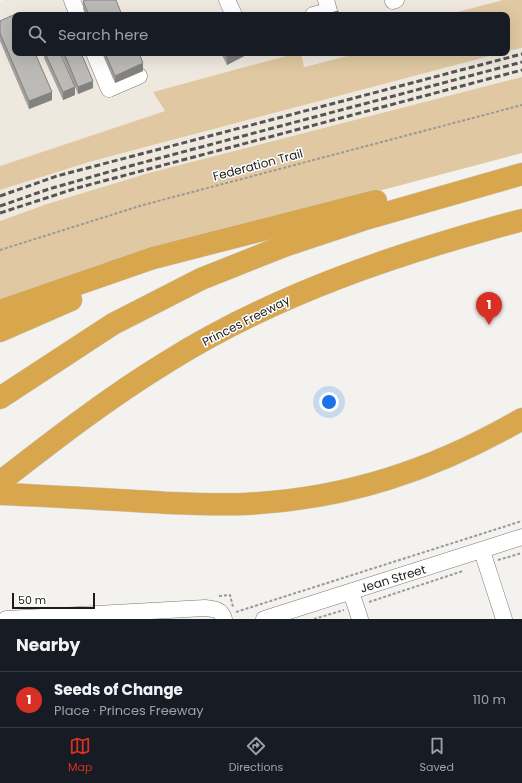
<!DOCTYPE html>
<meta charset="utf-8">
<style>
:root{--surface:#171b24;--page:#242831;--text:#f1f3f6;--muted:#9ea1a6;--line:#363941;--accent:#d93025}
body{margin:0;font-family:Poppins,sans-serif;background:var(--page);color:var(--text)}
.scale{position:absolute;left:12px;bottom:10px;width:83px;box-sizing:border-box;padding-left:4px;border:2px solid #1d1c1b;border-top:0;font-size:11px;line-height:14px;white-space:nowrap;color:#1d1c1b;-webkit-text-stroke:3px #fff;paint-order:stroke}
.you{position:absolute;left:329px;top:402px;width:14px;height:14px;margin:-10px;border:3px solid #fff;border-radius:50%;background:#1a73e8;box-shadow:0 0 0 6px #1a73e833}
.badge{display:grid;place-items:center;width:26px;height:26px;border-radius:50%;background:var(--accent);color:#fff;font-size:13px;font-weight:700}
.pin{position:absolute;translate:-50% -33px;filter:drop-shadow(0 1px 2px #0008)}
.pin::after{content:'';position:absolute;top:21px;width:14px;height:12px;background:inherit;clip-path:polygon(0 0,100% 0,50% 100%)}
.list{margin:0;padding:0;list-style:none}
h2{display:flex;justify-content:space-between;align-items:center;height:52px;margin:0;padding:0 16px;font-size:17px}
h2 small{font-size:13px;font-weight:400;color:var(--muted)}
.list li{display:grid;grid-template-columns:26px 1fr auto;gap:12px;align-items:center;box-sizing:border-box;height:56px;padding:0 16px;border-top:1px solid var(--line)}
.list b{display:block;font-size:15px;white-space:nowrap}
.list p{margin:0;font-size:13px;white-space:nowrap;color:var(--muted)}
.list em{font-size:13px;font-style:normal;color:var(--muted)}
.icon{flex:none;width:22px;height:22px;fill:none;stroke:currentColor;stroke-width:2;stroke-linecap:round;stroke-linejoin:round}
.map{position:relative;flex:none;width:522px;height:619px;overflow:hidden}
.search{position:absolute;background:var(--surface);box-shadow:0 4px 16px #0002;left:12px;right:12px;top:12px;height:44px;display:flex;align-items:center;gap:10px;box-sizing:border-box;padding:0 14px;border-radius:8px;color:var(--muted);font-size:15px}
.sheet{height:108px;background:var(--surface)}
nav{display:flex;justify-content:space-around;align-items:center;box-sizing:border-box;height:56px;border-top:1px solid var(--line);background:var(--surface);font-size:11px;color:var(--muted)}
nav a{display:grid;justify-items:center;gap:2px}
nav .on{color:var(--accent)}
.map>svg:first-child{display:block}
.built{fill:#eee8de}
.green{fill:#e0c8a2}
.lines{fill:none;stroke-linecap:round;stroke-linejoin:round}
.minor-casing{stroke:#797774;stroke-width:17}
.highway-casing{stroke:#cdcdcd;stroke-width:23}
.path{stroke:#9a9997;stroke-width:2;stroke-dasharray:3 2;stroke-linecap:butt}
.minor{stroke:#fff;stroke-width:16}
.highway{stroke:#d7a64d;stroke-width:22}
.rail{stroke:#575554;stroke-width:3;stroke-dasharray:6 3;stroke-linecap:butt}
.wall{fill:#a2a09d}
.shaded-wall{fill:#84827f}
.building{fill:#bcbab6;stroke:#84827f}
.labels{text-anchor:middle;stroke-width:3;stroke-linejoin:round;paint-order:stroke}
.street-label{font-size:12px;fill:#1d1c1b;stroke:#fff}
</style>
<div class="map">
<svg width="522" height="619" viewBox="0 0 522 619">
<rect width="100%" height="100%" fill="#f4f2ef"/>
<path class="built" d="M4 0H503L446 15H15V53H297L153 92 165 111 0 166V2Z
M522 48V77L47 204 0 221V190L89 162 501 53H507V51Z
M301 53H359L303 67Z"/>
<path class="green" d="M503 0H522V48L507 51V15H446Z
M297 53H301L304 67 359 53H501L89 162 0 190V166L165 111 153 92Z
M522 77V153L141 254 0 303V221L47 204 149 173Z"/>
<g class="lines">
<g class="minor-casing">
<path id="minor" d="M72 0 78 15
M227 0 234 15
M393 1 396 0
M313 15 329 11 326 0
M94 53 109 89 139 76
M482 551 504 619
M351 592 360 619
M6 619 205 608C214 609 221 609 224 619
M264 619 522 537"/>
</g>
<g class="highway-casing">
<path id="highway" d="M0 311 153 258 376 201
M0 331 71 300
M0 398 113 324 201 279 284 246 362 220 522 174
M0 482C54 440 108 398 167 362 275 294 399 253 522 220
M0 494C56 496 113 500 169 503 194 504 219 505 245 504 346 499 434 470 522 419"/>
</g>
<path class="path" d="M0 250 143 205 522 105
M498 560 522 553
M219 596 230 595 233 607
M369 602 463 571
M236 612 522 521
M314 619 344 610"/>
<use href="#minor" class="minor"/>
<use href="#highway" class="highway"/>
<path class="rail" d="M0 196 57 176 522 54
M0 206 49 189 126 167 522 62
M0 213 77 188 522 70"/>
</g>
<path class="wall" d="M83 1 122 15H86L83 9Z
M0 21 52 100 29 109 0 41Z
M44 53H60L75 95 63 100 44 58Z
M61 53H81L93 88 78 94Z
M102 53H139L143 71 115 83Z
M221 53H250L227 65Z"/>
<path class="shaded-wall" d="M234 53H250L227 65V57Z
M143 63V71L115 83V76Z
M93 81V88L78 94V87Z
M75 87V95L63 100V92Z
M52 92V100L29 109V101Z"/>
<path class="building" d="M87 0H116L122 15H89L83 1Z
M338 11 339 15H323Z
M18 13 19 15H15V53H35L52 92 29 101 0 33V21Z
M45 53H60L75 87 63 92Z
M64 53H81L93 81 78 87Z
M105 53H139L143 63 115 76Z
M225 53H234L227 57Z"/>
<g class="labels">
<g class="street-label">
<text transform="translate(258 165) rotate(-15)" y="4">Federation Trail</text>
<text transform="translate(246 321) rotate(-27)" y="4">Princes Freeway</text>
<text transform="translate(393 579) rotate(-17)" y="4">Jean Street</text>
</g>
</g>
</svg>
<div class="scale">50 m</div>
<div class="you"></div>
<div class="pin badge" style="left:489px;top:325px">1</div>
<div class="search"><svg class="icon" aria-label="search" viewBox="0 0 24 24"><circle cx="10" cy="10" r="6"/><path d="M15 15l6 6"/></svg>Search here</div>
</div>
<section class="sheet">
<h2>Nearby<small></small></h2>
<ul class="list">
<li><span class="badge">1</span><div><b>Seeds of Change</b><p>Place · Princes Freeway</p></div><em>110 m</em></li>
</ul>
</section>
<nav>
<a class="on"><svg class="icon" aria-label="map" viewBox="0 0 24 24"><path d="M3 6l6-2 6 2 6-2v14l-6 2-6-2-6 2zM9 4v14M15 6v14"/></svg>Map</a>
<a><svg class="icon" aria-label="directions" viewBox="0 0 24 24"><path d="M12 3l9 9-9 9-9-9zM9 14v-3h6M13 9l2 2-2 2"/></svg>Directions</a>
<a><svg class="icon" aria-label="saved" viewBox="0 0 24 24"><path d="M7 4h10v16l-5-4-5 4z"/></svg>Saved</a>
</nav>
